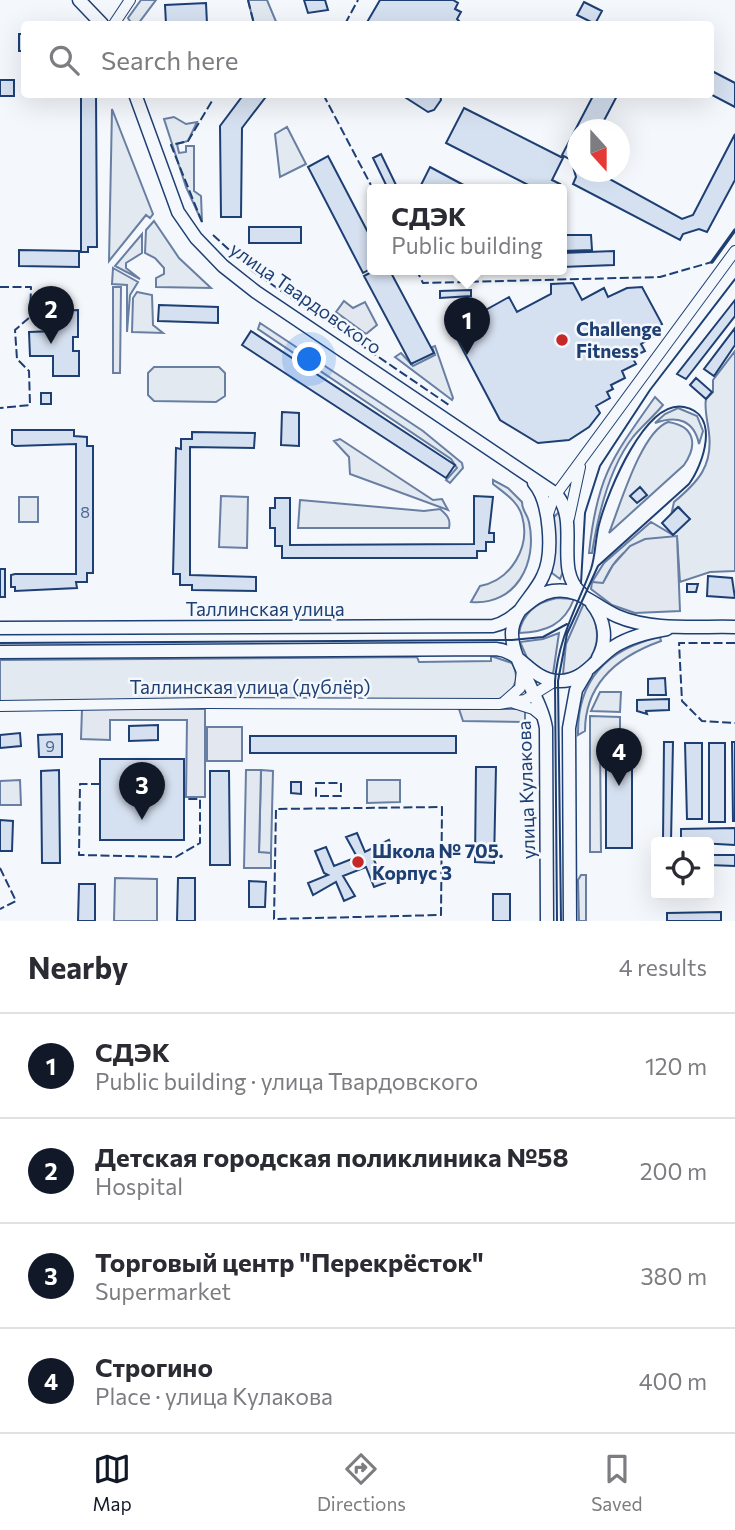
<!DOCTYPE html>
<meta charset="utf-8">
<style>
:root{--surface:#fff;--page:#f2f2f3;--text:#2b2b33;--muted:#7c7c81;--line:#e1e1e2;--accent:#111827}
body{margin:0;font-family:Commissioner,sans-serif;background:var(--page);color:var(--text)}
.controls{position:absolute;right:21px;bottom:21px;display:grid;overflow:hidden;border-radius:7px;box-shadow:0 7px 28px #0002}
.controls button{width:63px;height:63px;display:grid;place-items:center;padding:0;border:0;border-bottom:2px solid var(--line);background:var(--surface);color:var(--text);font:35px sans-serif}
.compass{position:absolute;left:567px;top:119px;width:63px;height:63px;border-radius:50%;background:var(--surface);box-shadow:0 7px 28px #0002;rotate:159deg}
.you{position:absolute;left:310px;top:360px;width:24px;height:24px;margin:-18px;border:5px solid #fff;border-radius:50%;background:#1a73e8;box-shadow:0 0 0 10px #1a73e833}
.badge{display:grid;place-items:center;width:46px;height:46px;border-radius:50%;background:var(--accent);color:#fff;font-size:23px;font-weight:700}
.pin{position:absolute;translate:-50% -58px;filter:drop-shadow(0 2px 4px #0008)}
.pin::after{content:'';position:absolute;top:37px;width:24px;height:21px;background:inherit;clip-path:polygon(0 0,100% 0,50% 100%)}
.popup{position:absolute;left:367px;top:184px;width:200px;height:91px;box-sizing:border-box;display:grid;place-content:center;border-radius:7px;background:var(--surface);filter:drop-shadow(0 2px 5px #0005);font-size:23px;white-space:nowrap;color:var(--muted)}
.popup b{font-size:26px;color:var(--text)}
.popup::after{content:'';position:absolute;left:50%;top:100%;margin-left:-14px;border:14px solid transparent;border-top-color:var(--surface)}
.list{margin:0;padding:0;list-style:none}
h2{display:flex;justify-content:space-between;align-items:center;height:91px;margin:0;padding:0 28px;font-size:30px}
h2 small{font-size:23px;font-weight:400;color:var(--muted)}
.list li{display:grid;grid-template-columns:46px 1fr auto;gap:21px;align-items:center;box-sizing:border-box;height:105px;padding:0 28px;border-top:2px solid var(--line)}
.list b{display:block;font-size:26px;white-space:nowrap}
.list p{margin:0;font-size:23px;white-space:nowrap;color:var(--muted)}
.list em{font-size:23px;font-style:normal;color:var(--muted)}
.icon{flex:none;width:38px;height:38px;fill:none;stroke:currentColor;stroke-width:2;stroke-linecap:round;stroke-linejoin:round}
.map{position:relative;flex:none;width:735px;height:921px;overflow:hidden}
.search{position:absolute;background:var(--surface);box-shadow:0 7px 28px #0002;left:21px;right:21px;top:21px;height:77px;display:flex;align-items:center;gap:18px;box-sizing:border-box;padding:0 24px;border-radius:7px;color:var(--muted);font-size:26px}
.sheet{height:511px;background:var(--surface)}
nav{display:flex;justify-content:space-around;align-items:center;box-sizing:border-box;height:98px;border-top:2px solid var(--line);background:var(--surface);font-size:19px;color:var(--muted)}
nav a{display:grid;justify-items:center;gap:4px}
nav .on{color:var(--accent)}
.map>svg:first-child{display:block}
.green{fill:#e3e9f0;stroke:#687fa3;stroke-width:2}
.parking{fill:#e3e8f0;stroke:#687fa3;stroke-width:2}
.building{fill:#d5e0f0;stroke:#1d3f73;stroke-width:2}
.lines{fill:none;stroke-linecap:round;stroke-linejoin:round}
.minor-casing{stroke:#1d3f73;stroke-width:12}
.major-casing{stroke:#1d3f73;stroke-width:15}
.minor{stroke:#f4f7fb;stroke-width:10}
.major{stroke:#f4f7fb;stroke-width:12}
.tram{stroke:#1d3f73;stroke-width:2}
.fence{stroke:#1d3f73;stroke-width:2;stroke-dasharray:9 3.5;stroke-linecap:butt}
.wall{stroke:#1d3f73;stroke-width:3.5}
.poi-dot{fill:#c62828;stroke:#f4f7fb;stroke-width:2.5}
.labels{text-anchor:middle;stroke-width:5;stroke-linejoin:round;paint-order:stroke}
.number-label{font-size:16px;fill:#4b6792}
.street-label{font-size:19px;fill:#1d3f73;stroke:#f4f7fb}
.poi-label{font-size:19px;font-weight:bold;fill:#1d3f73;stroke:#f4f7fb;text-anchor:start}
</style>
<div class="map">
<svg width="735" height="921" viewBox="0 0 735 921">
<rect width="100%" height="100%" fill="#f4f7fb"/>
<path class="green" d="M141 0H156L138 24H132L128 18Z
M248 0H267L277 24H254Z
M112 109 153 214 150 218 146 215 109 261Z
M174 117 186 124 197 122 188 141 177 144 179 153 186 152V146H194V191L201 196 202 222 186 187 164 119Z
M287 127 306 164 280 177 275 134Z
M154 221 179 258 211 288 156 287V278L164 274V268L155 258 145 253 146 230Z
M142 234V253L126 263V268L140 279 115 266Z
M113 268 138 282 130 295 127 332V285L112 284Z
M137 292 152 295 153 325 163 333 132 332 133 298Z
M260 323 423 431 462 463 463 468 450 483 446 480 457 468 451 459 258 329Z
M435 346 453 398 452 400 395 357 401 353 413 366 435 355 432 347Z
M735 351V571L710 572 680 582 677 537C640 539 618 547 603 584L592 582 604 563 651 522 673 535 689 519 679 507 672 511 674 502C698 482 713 466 709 433 708 422 704 410 706 399L713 392V380Z
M154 367H219L225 373V396L216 402 154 401 148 395V373Z
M655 397 663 405C654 416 642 426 633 437 609 468 598 515 592 553H589C597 476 612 458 655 397Z
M678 408 697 416 703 431 699 444C694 420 677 415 655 423L665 414Z
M668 422C695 426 698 445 684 465L609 533C620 506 641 432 668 422Z
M340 439 433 500 442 499 448 510 350 474 349 457 334 441Z
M493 480 508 488 522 502C522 511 527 513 529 522 538 563 516 606 471 602L480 586C511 580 531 547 522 516 518 501 504 493 493 484Z
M221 496 248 497 247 548 219 547Z
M19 497H38V522H19Z
M300 500 424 511 440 509C447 515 451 519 449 528H298Z
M559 512 561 513 563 572 560 579 552 573 553 518Z
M557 598 574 599C564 625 546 632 519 633 523 612 537 602 557 598Z
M584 603C607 628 599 669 563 674L566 644Z
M559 633 553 674H549L528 660 520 642 543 639Z
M660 637 661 641C619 656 585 683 585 731L578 735C577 680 607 649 660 637Z
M491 656 512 663C521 679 514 693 497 700L0 701V660L417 657 419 662 491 661Z
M600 692H621L620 712 591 711Z
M590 716 620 717V741H600L601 852H590Z
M261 770 273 771 271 853H259Z
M20 780 21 805H0V781Z
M367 780H400V802L367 803Z
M581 875H586V921H579L578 880Z
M115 878 157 879V921H114Z"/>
<path class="parking" d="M113 287H121L120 373H113Z
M344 301 353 308 365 302 377 325 366 334 336 312Z
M677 536 680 611 635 613 612 605 591 589 592 582 603 583 613 565 630 546 645 539Z
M82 709H205V797H186L187 720H110V740L81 739Z
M459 709H525V722L463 721Z
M207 727H242V761H207Z
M246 770H261L259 852 271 853V868H244Z"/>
<path class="building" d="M304 0H325L328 10 308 13Z
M380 0H453L458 3 455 9 461 12 457 19 461 23 366 24Z
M584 2 602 11 595 24 577 15Z
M206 3 207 24H166L165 5Z
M19 34H24V51H19Z
M710 70 735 83V107L710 94Z
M0 80H14V96H0Z
M81 94H96L97 247H88V252H81Z
M244 94H268L242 128 241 217H221L220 126Z
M400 94H440L441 100 434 110 428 112Z
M594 94H618L599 130H578V172H597L682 219 693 215 735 134V180L707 232 699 229 683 234 680 240 573 184 576 177 571 160 562 155Z
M464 108 563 158 552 180 560 184 557 189H536L446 143Z
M381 154 397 187 395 189H388L373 158Z
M328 156 372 240V268L363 273 308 167Z
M430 167 471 189H419Z
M249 227H301V243H249Z
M562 235H591L592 250 562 251Z
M19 250 79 251V267L19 266Z
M614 251V265L562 267V253Z
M377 269H389L434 353 411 364 364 276Z
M573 283 582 300 604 288 608 297 627 288 642 287 662 324 651 330 655 336 641 344 645 351 632 357 636 364 622 371 625 378 611 385 613 389 607 392 610 398 596 406 600 413 589 427 569 440 538 443 500 420 454 333 468 326 466 321 509 297 517 312 551 294V284Z
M471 290V296L440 298V291Z
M735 300V316L686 379 677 374Z
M159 305 218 307V323L158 321Z
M78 310V337H73V351H79V376H53V356H30L29 332 55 331V311Z
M735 328V345L714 376 704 369Z
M251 331 455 465 446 478 242 345Z
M696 378 712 392 706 399 690 385Z
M41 393H51V404H41Z
M282 412 299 413V446L281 445Z
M12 430H74V436L87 437V446H93V573H87V582H76L77 588 15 591V587H11V575L15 574H76V444L15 446 12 444Z
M192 432 255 433 254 448 190 447V575L256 577V591L192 590V585H180V574H173L176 448 181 449V439H192Z
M640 487 647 495 637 503 630 496Z
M474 496 493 497 489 533H494V542H486V551H477V558H282V546H275V528H270V508H275V498H290V545L474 544Z
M678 507 690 519 673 535 662 523Z
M0 569H5V597H0Z
M708 576 732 578 735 598 707 596Z
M687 584H698L696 592H687Z
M665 678 666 695H648V679Z
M669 699V710L646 711 647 714 637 711V700Z
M158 725V740L129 741V726Z
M20 733 21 746 0 748V735Z
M62 734V757H39L38 735Z
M250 736H456V753H250Z
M664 742H673L671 842H663Z
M732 742H735V821H733Z
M685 743H702V819H687Z
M709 743H725V822H709Z
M100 759H184V840H100Z
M632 764V848H606V765Z
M476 767H496L494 863 475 862Z
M59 770 60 863H42L41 771Z
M210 771H229L230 865H210Z
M291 782H301V794L291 793Z
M0 820 13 821 12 851H0Z
M735 828V845L681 842V829Z
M357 833 365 852 389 840 393 850 373 858 385 883 374 887 366 867 343 876 355 896 344 901 336 882 313 895 308 883 328 875 324 873 315 851 326 847 334 866 357 857 346 837Z
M709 855H735V866L709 865Z
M178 878H195V921H177Z
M249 881 266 882 265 907H249Z
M79 884H95V921H78Z
M493 894H510V921H493Z
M721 912V921H667V913Z"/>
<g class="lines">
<g class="minor-casing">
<path id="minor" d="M114 24 130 0
M548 514 554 497 735 251
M569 518 580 467
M504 702 520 688 522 670
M514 703 533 709 544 718
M0 706 208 703 499 704 525 700 555 681"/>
</g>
<g class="major-casing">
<path id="major" d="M79 0 102 24
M135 94 178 212 196 238 223 266 256 292 556 494C581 522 553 569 581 593
M534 483C550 501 554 554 543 576 535 595 513 611 512 632 511 662 541 696 546 728L547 921
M592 604C605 620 608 640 598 658
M0 628 493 626C517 621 528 595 553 591 580 587 594 606 617 616 651 631 698 626 735 627
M0 652 496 649C521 651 530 679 557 681 583 683 595 659 615 646 631 636 649 632 667 629
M570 921 569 728 576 690 586 673"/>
</g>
<use href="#minor" class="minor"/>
<use href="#major" class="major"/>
<path class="tram" d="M581 583 585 513 600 466 650 390 735 279
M0 643 512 640 543 637 567 624
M557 921 555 681C558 639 577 607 591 569 596 554 595 537 600 521 608 492 645 399 684 407 721 414 703 465 689 484L598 566 567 634 558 681 561 921"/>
<path class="fence" d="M248 0 254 24
M345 24 358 0
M323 94 373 189
M202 222 171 145 188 141 212 101
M213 235 251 270 306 308
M416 269 423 283 660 277 712 262
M0 287H31L30 317 15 330 17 359 29 371 30 405 0 408
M317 315 449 405
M735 643H679L682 701 702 721 735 723
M316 783H341V796H316Z
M100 784H80L79 855 176 857 200 843V799H184
M442 807 441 915 274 919 276 809Z
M0 868 16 901 0 909"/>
<path class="wall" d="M712 262 735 230"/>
</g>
<g class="poi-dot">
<circle cx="562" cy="340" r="7"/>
<circle cx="358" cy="862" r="7"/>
</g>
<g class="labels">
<g class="number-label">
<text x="85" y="518">8</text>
<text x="50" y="752">9</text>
</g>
<g class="street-label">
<text transform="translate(306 298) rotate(35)" y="7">улица Твардовского</text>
<text x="265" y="616">Таллинская улица</text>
<text x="250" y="694">Таллинская улица (дублёр)</text>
<text transform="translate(526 790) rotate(-92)" y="7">улица Кулакова</text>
</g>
<g class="poi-label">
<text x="576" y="336">Challenge<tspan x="576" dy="22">Fitness</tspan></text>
<text x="372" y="858">Школа № 705.<tspan x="372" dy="22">Корпус 3</tspan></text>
</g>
</g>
</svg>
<div class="controls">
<button><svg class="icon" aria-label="locate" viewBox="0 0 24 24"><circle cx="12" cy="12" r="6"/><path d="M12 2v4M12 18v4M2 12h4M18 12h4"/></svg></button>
</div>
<svg class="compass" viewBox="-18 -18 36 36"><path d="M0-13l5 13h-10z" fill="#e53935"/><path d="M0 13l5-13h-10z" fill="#7c7c81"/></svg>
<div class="you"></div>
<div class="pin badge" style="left:467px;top:355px">1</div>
<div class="popup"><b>СДЭК</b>Public building</div>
<div class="pin badge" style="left:51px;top:344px">2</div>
<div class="pin badge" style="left:142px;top:820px">3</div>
<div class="pin badge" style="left:619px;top:786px">4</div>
<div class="search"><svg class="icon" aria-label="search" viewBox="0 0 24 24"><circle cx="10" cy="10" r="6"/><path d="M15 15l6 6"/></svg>Search here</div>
</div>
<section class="sheet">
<h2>Nearby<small>4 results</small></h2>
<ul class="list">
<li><span class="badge">1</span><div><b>СДЭК</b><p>Public building · улица Твардовского</p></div><em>120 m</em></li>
<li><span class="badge">2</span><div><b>Детская городская поликлиника №58</b><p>Hospital</p></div><em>200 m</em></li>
<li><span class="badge">3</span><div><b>Торговый центр &quot;Перекрёсток&quot;</b><p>Supermarket</p></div><em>380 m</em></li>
<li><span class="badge">4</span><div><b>Строгино</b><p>Place · улица Кулакова</p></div><em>400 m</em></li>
</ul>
</section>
<nav>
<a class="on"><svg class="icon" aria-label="map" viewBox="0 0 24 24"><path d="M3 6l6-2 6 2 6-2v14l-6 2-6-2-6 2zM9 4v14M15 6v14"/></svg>Map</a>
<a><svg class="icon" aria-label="directions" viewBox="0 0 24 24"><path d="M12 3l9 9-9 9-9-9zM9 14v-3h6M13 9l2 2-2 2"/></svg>Directions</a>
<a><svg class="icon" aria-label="saved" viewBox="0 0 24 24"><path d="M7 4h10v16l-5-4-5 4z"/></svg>Saved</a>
</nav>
